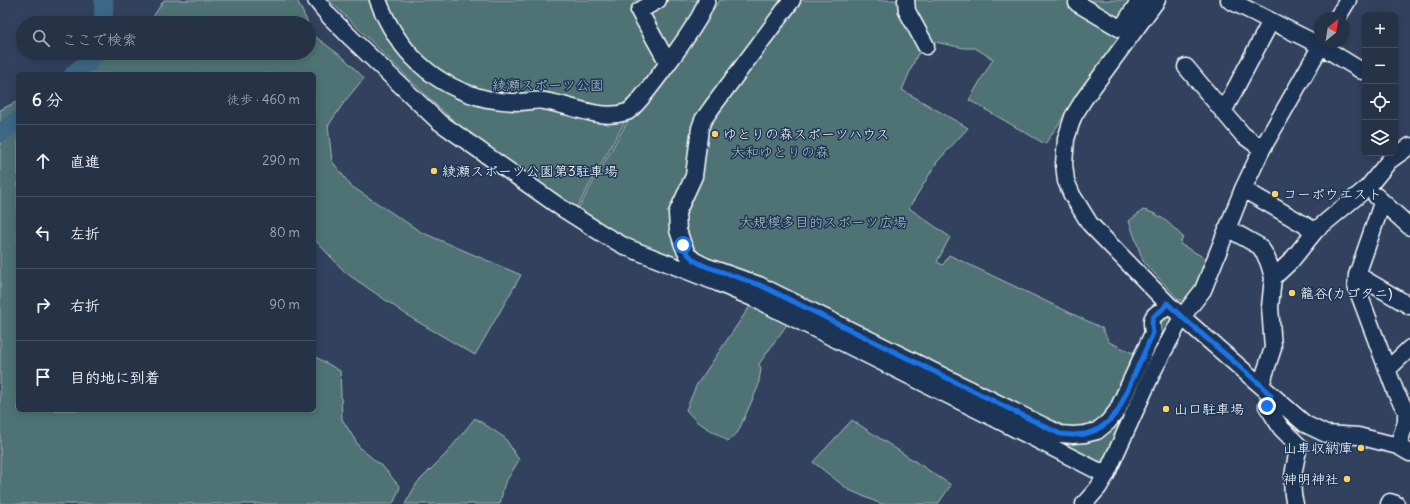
<!DOCTYPE html>
<html lang="ja">
<meta charset="utf-8">
<style>
:root{--surface:#263246;--page:#323e51;--text:#f1f3f6;--muted:#a4aab3;--line:#424d5f}
body{margin:0;font-family:Delius,"Klee One",sans-serif;background:var(--page);color:var(--text)}
.controls{position:absolute;right:12px;top:12px;display:grid;overflow:hidden;border-radius:6px;box-shadow:0 2px 10px #0003}
.controls button{width:36px;height:36px;display:grid;place-items:center;padding:0;border:0;border-bottom:1px solid var(--line);background:var(--surface);color:var(--text);font:20px sans-serif}
.compass{position:absolute;left:1314px;top:12px;width:36px;height:36px;border-radius:50%;background:var(--surface);box-shadow:0 2px 10px #0003;rotate:30deg}
.stop{position:absolute;width:12px;height:12px;margin:-9px;border:3px solid #1a73e8;border-radius:50%;background:#fff}
.stop.end{background:#1a73e8;border-color:#fff;box-shadow:0 1px 4px #0008}
.list{margin:0;padding:0;list-style:none}
h2{display:flex;justify-content:space-between;align-items:center;height:52px;margin:0;padding:0 16px;font-size:17px}
h2 small{font-size:13px;font-weight:400;color:var(--muted)}
.list li{display:grid;grid-template-columns:26px 1fr auto;gap:12px;align-items:center;box-sizing:border-box;height:72px;padding:0 16px;border-top:1px solid var(--line)}
.list b{display:block;font-size:15px;white-space:nowrap}
.list em{font-size:13px;font-style:normal;color:var(--muted)}
.icon{flex:none;width:22px;height:22px;fill:none;stroke:currentColor;stroke-width:2;stroke-linecap:round;stroke-linejoin:round}
.map{position:relative;flex:none;width:1410px;height:504px;overflow:hidden}
.search{position:absolute;background:var(--surface);box-shadow:0 2px 10px #0003;left:16px;top:16px;width:300px;height:44px;display:flex;align-items:center;gap:10px;box-sizing:border-box;padding:0 14px;border-radius:22px;color:var(--muted);font-size:15px}
.panel{position:absolute;background:var(--surface);box-shadow:0 2px 10px #0003;left:16px;top:72px;width:300px;height:340px;border-radius:6px}
.map>svg:first-child{display:block}
.green{fill:#4f7375;stroke:#a7b9ba}
.lines{fill:none;stroke-linecap:round;stroke-linejoin:round}
.river{stroke:#3e6786;stroke-width:19}
.minor-casing{stroke:#fff;stroke-width:19}
.minor{stroke:#1d3557;stroke-width:16}
.route{stroke:#1a73e8;stroke-width:5}
.poi-dot{fill:#ffd166;stroke:#1d3557;stroke-width:1.5}
.labels{text-anchor:middle;stroke-width:3;stroke-linejoin:round;paint-order:stroke}
.park-label{font-size:14px;fill:#b0c0c1;stroke:#1d3557}
.poi-label{font-size:14px;fill:#fff;stroke:#1d3557;text-anchor:start}
</style>
<div class="map">
<svg width="1410" height="504" viewBox="0 0 1410 504">
<rect width="100%" height="100%" fill="#32425e"/>
<filter id="ink" filterUnits="userSpaceOnUse"><feTurbulence type="fractalNoise" baseFrequency=".025" numOctaves="2"/><feDisplacementMap in="SourceGraphic" scale="8" xChannelSelector="R" yChannelSelector="G"/><feConvolveMatrix kernelMatrix="1 2 1 2 8 2 1 2 1" color-interpolation-filters="sRGB"/></filter>
<g filter="url(#ink)">
<path class="green" d="M164 0H297L308 23H149Z
M329 0H716L649 97 629 114 576 209 462 128 435 104Z
M720 0H1149L1079 94 1045 144 969 100 993 59 975 48H964L935 42 917 55 902 90 968 128 937 162 909 208 950 237 937 262 943 265 949 255 1102 328 1109 342 1133 353 1149 330 1154 306 1171 317 1169 325 1109 455 1101 461H1095L639 247 577 211 631 115 649 98Z
M309 26 313 35 345 59 364 78 345 101 328 126 332 161 351 186 421 232 521 275 475 355 413 319 346 273 314 239V74H63L99 53H309Z
M18 101V410H314V356L340 371 342 419 360 448 384 468 400 487 394 502 390 504H0V110Z
M1143 210C1160 213 1171 225 1183 237L1180 244 1210 261 1190 301 1179 300 1143 261 1129 221Z
M750 306 788 323 759 364 761 369 758 387 738 432 728 441 696 421 686 410 696 386Z
M475 418 505 438 519 460 504 485 500 504H405L417 483 446 454Z
M852 420 951 485 938 504H881L849 490 813 462Z"/>
<g class="lines">
<path class="river" d="M103 23 104 0
M74 74 89 61 95 53
M0 133 18 120"/>
<g class="minor-casing">
<path id="minor" d="M316 0 329 16 351 38 438 121 560 207 606 236 626 247 718 283 755 299 1000 421 1106 475
M378 0C397 51 434 87 487 99 498 101 510 102 520 102 528 102 537 99 544 101 572 105 599 121 627 112 637 109 687 37 695 24 700 17 704 8 707 0
M658 0 639 11 668 63
M792 0 713 106 703 120 700 128 694 176 677 213 678 230 683 245 688 255 695 261 705 266 759 285 1060 434 1073 435 1085 434 1097 431 1108 422 1117 411 1153 333C1151 320 1150 316 1163 310L1167 303
M906 0 907 11 926 46
M1079 0 1077 3 1121 29 1140 0
M1157 0 1084 99 1073 117 1066 139 1064 164 1066 181 1072 195 1090 224 1167 303 1182 317 1305 424 1326 434 1358 436 1398 446 1410 453
M1229 0 1321 46 1362 71
M1337 18 1348 0
M1186 67 1243 135 1262 149
M1223 112 1271 21
M1243 189 1315 231
M1376 196 1410 227
M1382 203 1357 275 1356 286 1396 393 1406 411V422L1398 446
M1227 228 1259 246C1267 255 1270 266 1273 278
M1357 275 1410 306
M1387 370 1410 348
M1261 385 1273 348 1270 307 1273 278 1291 261 1315 231 1368 187 1389 161 1410 146
M1271 395 1267 406 1281 428 1299 446C1295 465 1289 485 1295 504
M1084 504 1098 488 1106 475 1154 369 1182 317 1203 290 1243 189 1262 149 1323 42
M1389 504 1390 502 1396 504"/>
</g>
<use href="#minor" class="minor"/>
</g>
</g>
<g class="lines" filter="url(#ink)">
<path class="route" d="M683 245 688 254 695 261 705 266 760 285 1060 434 1073 435 1085 434 1097 430 1108 422 1118 411 1153 333C1149 308 1159 319 1167 303L1182 317 1261 385 1271 396 1267 406"/>
</g>
<g class="poi-dot">
<circle cx="715" cy="134" r="4"/>
<circle cx="434" cy="171" r="4"/>
<circle cx="1275" cy="194" r="4"/>
<circle cx="1292" cy="293" r="4"/>
<circle cx="1166" cy="409" r="4"/>
<circle cx="1361" cy="448" r="4"/>
<circle cx="1347" cy="479" r="4"/>
</g>
<g class="labels">
<g class="park-label">
<text x="548" y="90">綾瀬スポーツ公園</text>
<text x="780" y="157">大和ゆとりの森</text>
<text x="823" y="227">大規模多目的スポーツ広場</text>
</g>
<g class="poi-label">
<text x="723" y="139">ゆとりの森スポーツハウス</text>
<text x="442" y="176">綾瀬スポーツ公園第3駐車場</text>
<text x="1283" y="199">コーポウエスト</text>
<text x="1300" y="298">籠谷(カゴタニ)</text>
<text x="1174" y="414">山口駐車場</text>
<text x="1353" y="453" text-anchor="end">山車収納庫</text>
<text x="1339" y="484" text-anchor="end">神明神社</text>
</g>
</g>
</svg>
<div class="controls">
<button>+</button>
<button>−</button>
<button><svg class="icon" aria-label="locate" viewBox="0 0 24 24"><circle cx="12" cy="12" r="6"/><path d="M12 2v4M12 18v4M2 12h4M18 12h4"/></svg></button>
<button><svg class="icon" aria-label="layers" viewBox="0 0 24 24"><path d="M12 4l9 5-9 5-9-5zM3 14l9 5 9-5"/></svg></button>
</div>
<svg class="compass" viewBox="-18 -18 36 36"><path d="M0-13l5 13h-10z" fill="#e53935"/><path d="M0 13l5-13h-10z" fill="#a4aab3"/></svg>
<div class="stop" style="left:683px;top:245px"></div>
<div class="stop end" style="left:1267px;top:406px"></div>
<div class="search"><svg class="icon" aria-label="search" viewBox="0 0 24 24"><circle cx="10" cy="10" r="6"/><path d="M15 15l6 6"/></svg>ここで検索</div>
<section class="panel">
<h2>6 分<small>徒歩 · 460 m</small></h2>
<ul class="list">
<li><svg class="icon" aria-label="ahead" viewBox="0 0 24 24"><path d="M12 20V5M6 11l6-6 6 6"/></svg><div><b>直進</b></div><em>290 m</em></li>
<li><svg class="icon" aria-label="left" viewBox="0 0 24 24"><path d="M17 20v-9H6M10 6l-5 5 5 5"/></svg><div><b>左折</b></div><em>80 m</em></li>
<li><svg class="icon" aria-label="right" viewBox="0 0 24 24"><path d="M7 20v-9h11M14 6l5 5-5 5"/></svg><div><b>右折</b></div><em>90 m</em></li>
<li><svg class="icon" aria-label="arrive" viewBox="0 0 24 24"><path d="M6 21V4h12l-3 4 3 4H6"/></svg><div><b>目的地に到着</b></div></li>
</ul>
</section>
</div>
